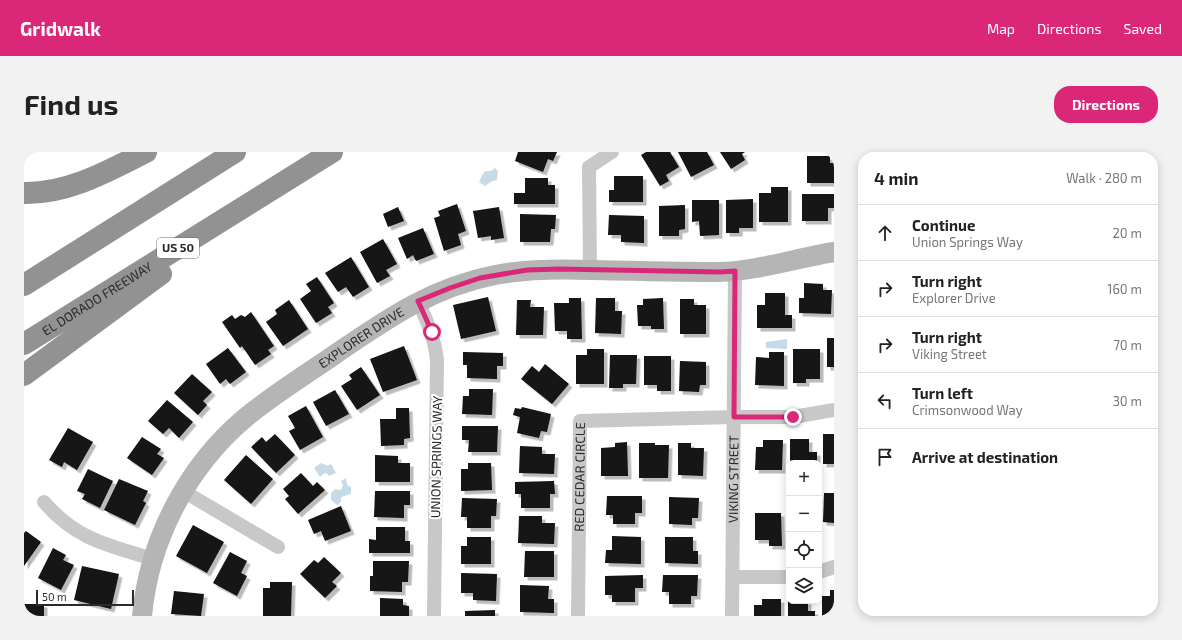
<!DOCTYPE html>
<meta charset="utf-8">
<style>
:root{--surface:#fff;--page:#f2f2f2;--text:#222;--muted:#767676;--line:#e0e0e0;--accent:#db2777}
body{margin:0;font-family:"Exo 2",sans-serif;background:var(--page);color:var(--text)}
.controls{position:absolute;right:12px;bottom:12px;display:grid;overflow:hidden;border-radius:8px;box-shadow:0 2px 10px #0003}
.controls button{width:36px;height:36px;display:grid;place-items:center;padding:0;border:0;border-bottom:1px solid var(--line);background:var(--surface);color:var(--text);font:20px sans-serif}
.scale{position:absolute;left:12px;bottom:10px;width:98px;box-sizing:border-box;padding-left:4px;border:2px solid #2b2b2b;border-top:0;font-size:11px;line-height:14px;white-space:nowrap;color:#2b2b2b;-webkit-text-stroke:3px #fff;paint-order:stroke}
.stop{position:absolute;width:12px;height:12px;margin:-9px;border:3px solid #db2777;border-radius:50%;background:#fff}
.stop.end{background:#db2777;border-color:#fff;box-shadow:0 1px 4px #0008}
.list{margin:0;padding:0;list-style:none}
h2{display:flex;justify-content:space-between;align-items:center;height:52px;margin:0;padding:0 16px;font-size:17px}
h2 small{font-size:13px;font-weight:400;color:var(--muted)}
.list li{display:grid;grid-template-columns:26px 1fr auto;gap:12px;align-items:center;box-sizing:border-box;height:56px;padding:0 16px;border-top:1px solid var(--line)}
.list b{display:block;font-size:15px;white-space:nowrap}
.list p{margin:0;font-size:13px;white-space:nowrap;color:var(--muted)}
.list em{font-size:13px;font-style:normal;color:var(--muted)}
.icon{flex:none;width:22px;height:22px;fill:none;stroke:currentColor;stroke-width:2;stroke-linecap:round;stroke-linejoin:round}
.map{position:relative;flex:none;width:810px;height:464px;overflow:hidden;border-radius:16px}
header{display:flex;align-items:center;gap:24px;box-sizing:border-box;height:56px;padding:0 20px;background:var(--accent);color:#fff}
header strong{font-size:19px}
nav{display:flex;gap:22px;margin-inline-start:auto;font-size:14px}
.intro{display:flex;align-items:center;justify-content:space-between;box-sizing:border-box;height:96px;padding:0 24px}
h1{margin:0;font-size:28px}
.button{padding:10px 18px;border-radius:16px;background:var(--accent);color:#fff;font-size:14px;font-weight:700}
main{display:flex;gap:24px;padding:0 24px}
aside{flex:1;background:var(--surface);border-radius:16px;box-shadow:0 2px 10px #0003}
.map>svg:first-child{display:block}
.water{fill:#c6dae7}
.building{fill:#121212;filter:url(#shadow)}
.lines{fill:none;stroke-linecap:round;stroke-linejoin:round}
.street{stroke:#c8c8c8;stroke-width:14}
.secondary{stroke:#b5b5b5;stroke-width:20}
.highway{stroke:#929292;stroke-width:22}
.route{stroke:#db2777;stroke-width:5}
.labels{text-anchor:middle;stroke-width:4;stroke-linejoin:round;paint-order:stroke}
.shield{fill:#fff;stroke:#6b6b6b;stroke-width:1}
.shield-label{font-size:12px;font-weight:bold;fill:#2b2b2b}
.street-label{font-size:13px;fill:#2b2b2b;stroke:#fff}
</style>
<header>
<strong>Gridwalk</strong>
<nav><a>Map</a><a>Directions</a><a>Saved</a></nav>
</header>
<div class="intro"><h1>Find us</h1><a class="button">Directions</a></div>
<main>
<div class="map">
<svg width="810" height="464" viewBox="0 0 810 464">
<defs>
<filter id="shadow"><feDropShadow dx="3.5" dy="3.5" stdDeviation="0" flood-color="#0004"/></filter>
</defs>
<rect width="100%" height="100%" fill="#fff"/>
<path class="water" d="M471 16 474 19 473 28 468 29 461 34 455 30 460 20 463 19H467Z
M763 187V197L742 196V190Z
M297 311 304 314 307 312 312 321 305 324 302 321 299 322 296 325 290 316Z
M322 326 323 333 327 335V342L317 345V350L313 353 307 348V341L311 337 317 338 319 333 317 329Z"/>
<path class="building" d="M494 0H533L529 9 524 7 519 20 491 9Z
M622 0H646L655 15 642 23 645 29 636 34 617 3Z
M654 0H683L690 13 667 25Z
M696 0H721L718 2 721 8 707 17Z
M783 4H806V11H810V31H783Z
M590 24H619V50H585V38H590Z
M501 26H524V33H531V52H490V41H501Z
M747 35H764V70H735V41H747Z
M778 42H810V56H804V69H778Z
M729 47V76H715V81H702V48Z
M668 48H695V83L676 84 675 69 668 70Z
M433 52 442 79 434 82 437 93 420 99 410 66 416 64 414 59Z
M661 53V77L655 78V84H635V54Z
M374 55 380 69 364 75 359 62Z
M475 55 480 86 467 88V84L454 86 449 59Z
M496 62 532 63 531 77H527L526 90H496Z
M585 63 620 64V91L597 90V83H584Z
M399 76 410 102 392 109 389 103 383 107 374 86Z
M359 87 373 112 362 118 366 124 353 131 336 100Z
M327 105 345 135 329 145 322 135 314 140 301 121Z
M293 125 310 151 304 155 308 161 292 171 276 147 287 139 282 132Z
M780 131 799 132V138H808L807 162 775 161V146H780Z
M741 141H761V163H768V176H733V153H741Z
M464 145 472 179 437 187 429 153Z
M545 146H557L558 187H543V179H531L530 151H545Z
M572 146H591V159H598L597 182 571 181Z
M639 146 640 177H627V174H614L613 153H619V147Z
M656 147H670V153H682V182H656Z
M265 148 284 177 259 194 242 170 253 162 251 158Z
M493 148H507L506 155H520L519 183H492Z
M227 160 250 194 244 198 247 202 231 213 218 194 216 196 198 170 208 163 211 167 217 163 221 165Z
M803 186H810V215H803Z
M380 194 393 228 359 240 346 207Z
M204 196 222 220 206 232 202 227 196 232 182 212Z
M563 197H580V232H552V203H563Z
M769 197H796V227H782V231H769Z
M439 200 479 201V214H473V227L443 226V213H439Z
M745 200H760V234L731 233 732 205 745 206Z
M586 203H613L612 232H599V236H585Z
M620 204H647V239H633V233H620Z
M656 209 682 210V233H676L675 240 655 239Z
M521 212 545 232 528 252 497 227 508 214 515 220Z
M337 215 356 243 333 258 317 234 328 227 325 223Z
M168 222 188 240 179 249 183 253 174 263 150 241Z
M445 237H469L468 263 438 262 439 244H445Z
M311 238 325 262 302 274 289 250Z
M143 248 169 270 155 286 145 276 139 282 124 269Z
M282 254 299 285 276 298 265 279 271 276 264 264Z
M498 255 527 262 523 280 517 279 515 286 493 281 496 265 489 263 491 256 497 257Z
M372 256H385L386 286 380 287V293L357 294 356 267H372Z
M438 274H474L473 300H444L445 288H438Z
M44 276 69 290 53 318 40 310 38 315 25 308Z
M251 282 271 303 252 321 227 295 238 285 242 290Z
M799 282H810V312H799Z
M118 285 137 297 133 302 140 306 128 323 103 306Z
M766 287H785V300H793V311H766Z
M739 288H759L758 318H731L732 295H739Z
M603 290 604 324H577V296L591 295V291Z
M615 291H631V293H645L644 326H615Z
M654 291H667V296H680L679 324 654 323Z
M496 294 518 295V302H531L530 322 495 321Z
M222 303 249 327 227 352 200 328Z
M351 303 374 304V311H386V330H351Z
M444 311H467L468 338 437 339V317H444Z
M64 317 89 329 76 356 58 347 61 342 53 339Z
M277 321 289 334 293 330 301 338 274 362 261 347 265 344 259 337Z
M95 327 124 339 119 349 122 351 111 373 80 358Z
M530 329 531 342H526V356H497V342H491V330Z
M351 339H386V353H380V366L350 365Z
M800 341H810V371L799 370Z
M583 344H618V361H611V372H589V363H582Z
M645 345 675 346 674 366H668V373L645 372Z
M438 346 473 347 472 364H467V376H443V365H437Z
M317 354 327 379 301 389 297 379 290 382 284 368Z
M731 361H757L758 394H745V388H731Z
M495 364H518V371H531L530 392 494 391Z
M169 373 200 390 183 421 152 404Z
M352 375H381V389H386V401H345V387L352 388Z
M2 379 17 390 0 414V381Z
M588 384 617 385V412L581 411 582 398H588Z
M443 385H467V412H437V394H443Z
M641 385H669V399H674V412L641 411Z
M29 396 42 403 39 408 50 413 37 438 14 426Z
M501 399H530V425H500Z
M206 400 223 409 217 421 223 424 213 444 189 431Z
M300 405 317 421 308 430 313 434 301 446 276 422 290 408 294 411Z
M349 409H385L384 430H378V440L346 439V424H349Z
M58 414 95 422 87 457 50 448Z
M437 421 473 422 472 449 449 448V441H437Z
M619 423V436H611V450H588V443H581V424Z
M639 423H674L673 444H667V452H645V440H638Z
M246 430H268L267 464H239V436H246Z
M496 433 525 434 524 447H530V461L496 460Z
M806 438H810V464H798V444H806Z
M150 439 180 442 177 464 147 462Z
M356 446 379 447V453L385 454V464H356Z
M738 447H757V464H730V453H738Z
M764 449H784V459H791V464H764Z
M0 452H20V464H0Z
M471 458V464H441V459Z"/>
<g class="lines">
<g class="street">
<path d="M566 118 565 15 588 0"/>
<path d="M394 149C403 169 411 187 413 209L410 464"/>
<path d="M159 339 254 395"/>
<path d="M20 350C53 388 83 393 129 407"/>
<path d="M795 420 810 415"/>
<path d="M709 425H765"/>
<path id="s1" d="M554 464 556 269 710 265H769L810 258"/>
<path id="s2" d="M708 464 711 119"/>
</g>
<path class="secondary" id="s3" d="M118 464C125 388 163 315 221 266 250 242 283 222 313 201 364 166 409 135 471 123 502 117 534 117 565 118 609 119 652 120 695 120 734 119 772 106 810 100"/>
<g class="highway">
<path d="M0 41C44 42 84 19 122 0"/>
<path d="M0 133 211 0"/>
<path id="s4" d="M0 192 308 0"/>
<path d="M0 223 137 122"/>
</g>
</g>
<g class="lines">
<path class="route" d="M408 180 394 149 426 136 456 126 503 118 535 117 696 120 711 119 710 265H769"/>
</g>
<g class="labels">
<rect class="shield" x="133" y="86" width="42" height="20" rx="3"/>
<g class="shield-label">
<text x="154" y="100">US 50</text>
</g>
<g class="street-label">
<text dy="5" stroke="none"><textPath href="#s4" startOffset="86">EL DORADO FREEWAY</textPath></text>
<text dy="5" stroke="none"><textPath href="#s3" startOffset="370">EXPLORER DRIVE</textPath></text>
<text transform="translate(412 305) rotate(-89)" y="5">UNION SPRINGS WAY</text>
<text dy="5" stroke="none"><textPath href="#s2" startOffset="137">VIKING STREET</textPath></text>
<text dy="5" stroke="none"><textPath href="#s1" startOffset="139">RED CEDAR CIRCLE</textPath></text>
</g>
</g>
</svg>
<div class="controls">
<button>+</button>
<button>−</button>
<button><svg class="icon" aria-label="locate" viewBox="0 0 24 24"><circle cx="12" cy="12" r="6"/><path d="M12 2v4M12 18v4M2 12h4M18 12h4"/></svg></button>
<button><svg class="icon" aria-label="layers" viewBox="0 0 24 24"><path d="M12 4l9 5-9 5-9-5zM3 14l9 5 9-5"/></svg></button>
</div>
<div class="scale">50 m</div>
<div class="stop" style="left:408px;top:180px"></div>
<div class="stop end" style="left:769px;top:265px"></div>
</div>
<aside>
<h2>4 min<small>Walk · 280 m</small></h2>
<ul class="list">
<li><svg class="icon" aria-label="ahead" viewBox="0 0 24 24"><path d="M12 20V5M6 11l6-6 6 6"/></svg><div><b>Continue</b><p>Union Springs Way</p></div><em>20 m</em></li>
<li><svg class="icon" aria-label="right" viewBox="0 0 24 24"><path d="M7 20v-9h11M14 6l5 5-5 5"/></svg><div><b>Turn right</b><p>Explorer Drive</p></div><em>160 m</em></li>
<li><svg class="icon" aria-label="right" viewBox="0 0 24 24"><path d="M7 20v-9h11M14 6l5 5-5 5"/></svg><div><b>Turn right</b><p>Viking Street</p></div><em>70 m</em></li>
<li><svg class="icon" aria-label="left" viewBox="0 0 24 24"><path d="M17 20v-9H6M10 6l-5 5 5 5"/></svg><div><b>Turn left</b><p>Crimsonwood Way</p></div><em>30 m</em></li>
<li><svg class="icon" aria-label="arrive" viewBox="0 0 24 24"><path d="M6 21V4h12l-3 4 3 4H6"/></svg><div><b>Arrive at destination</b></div></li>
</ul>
</aside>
</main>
